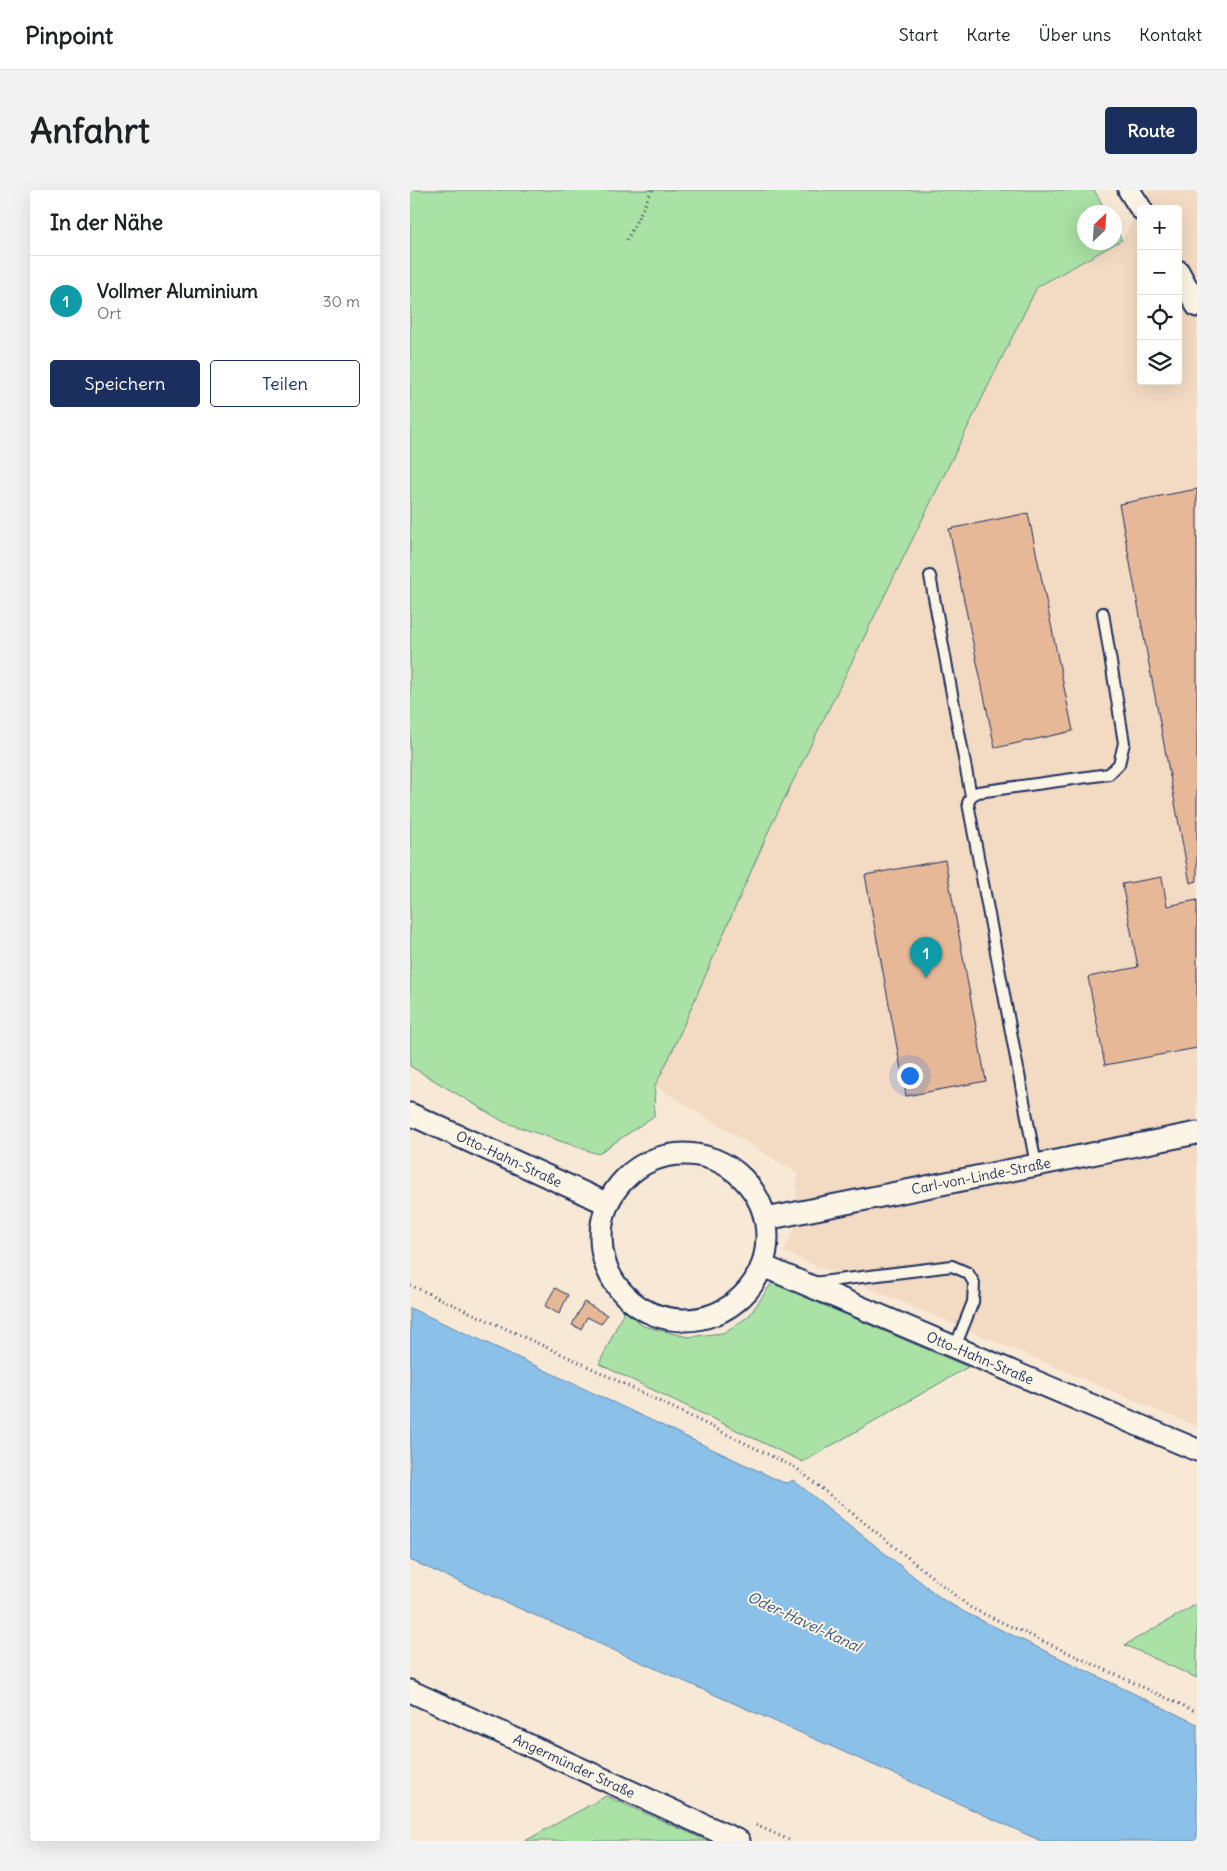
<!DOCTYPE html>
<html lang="de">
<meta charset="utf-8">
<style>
:root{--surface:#fff;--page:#f2f2f2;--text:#202124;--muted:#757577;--line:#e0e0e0;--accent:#1b2f5e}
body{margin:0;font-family:Delius,sans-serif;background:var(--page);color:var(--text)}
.controls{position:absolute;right:15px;top:15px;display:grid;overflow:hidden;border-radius:5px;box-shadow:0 5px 20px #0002}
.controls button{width:45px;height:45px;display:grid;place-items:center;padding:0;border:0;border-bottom:1px solid var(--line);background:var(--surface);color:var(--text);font:25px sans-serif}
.compass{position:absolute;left:667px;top:15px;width:45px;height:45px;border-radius:50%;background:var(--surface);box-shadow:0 5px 20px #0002;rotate:25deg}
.you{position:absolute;left:499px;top:885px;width:18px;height:18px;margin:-12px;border:4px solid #fff;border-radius:50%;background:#1a73e8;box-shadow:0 0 0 8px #1a73e833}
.badge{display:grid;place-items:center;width:32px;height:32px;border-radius:50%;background:var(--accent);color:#fff;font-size:16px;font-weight:700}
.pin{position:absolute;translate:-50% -41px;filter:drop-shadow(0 1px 2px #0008)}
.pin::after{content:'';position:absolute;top:26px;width:18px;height:15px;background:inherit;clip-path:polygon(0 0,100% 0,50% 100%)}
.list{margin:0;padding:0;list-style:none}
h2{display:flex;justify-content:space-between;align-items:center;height:65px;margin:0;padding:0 20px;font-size:21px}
h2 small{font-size:16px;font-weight:400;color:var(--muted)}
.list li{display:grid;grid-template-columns:32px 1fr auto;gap:15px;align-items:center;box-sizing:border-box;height:90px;padding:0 20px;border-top:1px solid var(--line)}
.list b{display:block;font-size:19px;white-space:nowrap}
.list p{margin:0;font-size:16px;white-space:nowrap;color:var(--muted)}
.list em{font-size:16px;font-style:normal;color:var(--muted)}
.actions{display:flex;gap:10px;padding:15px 20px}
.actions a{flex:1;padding:11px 0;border:1px solid var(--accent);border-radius:5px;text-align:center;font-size:18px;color:var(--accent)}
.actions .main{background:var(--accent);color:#fff}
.icon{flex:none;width:28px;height:28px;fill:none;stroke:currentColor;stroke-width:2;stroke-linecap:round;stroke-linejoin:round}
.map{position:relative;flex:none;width:787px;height:1651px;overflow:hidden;border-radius:5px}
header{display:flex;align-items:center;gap:30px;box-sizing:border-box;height:70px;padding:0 25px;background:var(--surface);border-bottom:1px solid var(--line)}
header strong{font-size:24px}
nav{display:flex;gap:28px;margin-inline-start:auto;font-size:18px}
.intro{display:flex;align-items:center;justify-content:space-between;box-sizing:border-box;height:120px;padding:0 30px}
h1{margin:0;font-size:35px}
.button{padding:12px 22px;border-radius:5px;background:var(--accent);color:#fff;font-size:18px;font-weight:700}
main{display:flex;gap:30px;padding:0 30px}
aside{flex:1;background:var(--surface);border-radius:5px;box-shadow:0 5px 20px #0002}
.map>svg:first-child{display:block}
.built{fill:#f3dac3;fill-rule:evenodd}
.green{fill:#aae1a4;stroke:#628881}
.water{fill:#8bc1e8;stroke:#5e87b1}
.building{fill:#e7b898;stroke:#1b2f5e}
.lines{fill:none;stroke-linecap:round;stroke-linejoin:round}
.service-casing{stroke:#1b2f5e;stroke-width:14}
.minor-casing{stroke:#1b2f5e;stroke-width:25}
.path{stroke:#1b2f5e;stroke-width:3;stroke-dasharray:1 4;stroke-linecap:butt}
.service{stroke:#fcf5e5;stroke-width:10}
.minor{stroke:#fcf5e5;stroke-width:21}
.labels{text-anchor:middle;stroke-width:4;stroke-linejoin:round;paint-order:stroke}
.street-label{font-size:14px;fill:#1b2f5e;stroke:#fcf5e5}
.water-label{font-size:15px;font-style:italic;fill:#375480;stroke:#fcf5e5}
</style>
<header>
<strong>Pinpoint</strong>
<nav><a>Start</a><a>Karte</a><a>Über uns</a><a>Kontakt</a></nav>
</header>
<div class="intro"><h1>Anfahrt</h1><a class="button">Route</a></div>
<main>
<aside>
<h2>In der Nähe<small></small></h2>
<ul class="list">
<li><span class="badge" style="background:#0f9aa8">1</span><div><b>Vollmer Aluminium</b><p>Ort</p></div><em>30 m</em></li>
</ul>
<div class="actions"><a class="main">Speichern</a><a>Teilen</a></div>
</aside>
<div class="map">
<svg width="787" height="1651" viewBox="0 0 787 1651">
<rect width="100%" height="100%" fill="#f8e9d6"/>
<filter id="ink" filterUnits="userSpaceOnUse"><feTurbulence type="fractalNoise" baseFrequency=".02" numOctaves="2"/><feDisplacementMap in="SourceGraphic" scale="10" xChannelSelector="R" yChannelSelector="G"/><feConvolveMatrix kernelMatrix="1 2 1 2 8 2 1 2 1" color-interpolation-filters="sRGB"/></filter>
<g filter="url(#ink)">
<path class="built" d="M739 0H787V1237L374 1062 386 1034 387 983 245 896 261 864 360 638 627 97 712 50ZM731 19H768V191H731Z"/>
<path class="green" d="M0 0H684L697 22H674V52H704L705 37 712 50 627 97 360 638 261 864 245 896 244 926 188 964 94 932 0 876Z
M362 1093 558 1177 393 1272 189 1174 215 1119 233 1136 278 1147 313 1143 338 1127Z
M787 1414V1488L715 1455Z
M196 1606 298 1651H115Z"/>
<path class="water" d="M0 1118 75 1152 372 1292 378 1293 383 1290 532 1409 556 1423 787 1534V1651H631L504 1593 0 1370Z"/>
<path class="building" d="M787 299V691L780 693 709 314Z
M618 323 663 541 585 558 539 339Z
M535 670 576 891 496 906 455 685Z
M752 687 757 716 787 710V858L695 875 678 787 728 777 712 694Z
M145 1098 158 1105 149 1124 135 1116Z
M174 1112 197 1125 191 1134 177 1127 171 1139 162 1135Z"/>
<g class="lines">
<g class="service-casing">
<path id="service" d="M520 386 561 606
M626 975 558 613 561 606 568 602 699 584 709 574 714 553 693 423
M403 1093 542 1076 558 1083 564 1093 563 1112 545 1157"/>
</g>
<g class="minor-casing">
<path id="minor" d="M719 0 731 19
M768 81 787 116
M0 924 198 1014
M191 1047a83 83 0 1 1 166 0a83 83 0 1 1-166 0Z
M356 1029 787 943
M353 1076 787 1260
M0 1501 329 1651"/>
</g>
<path class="path" d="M217 50 242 0
M0 1095 171 1173 386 1278 561 1418 787 1522
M346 1635 381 1651"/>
<use href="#service" class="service"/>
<use href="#minor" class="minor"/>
</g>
</g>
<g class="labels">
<g class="street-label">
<text transform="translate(99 969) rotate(25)" y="5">Otto-Hahn-Straße</text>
<text transform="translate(571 986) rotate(-11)" y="5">Carl-von-Linde-Straße</text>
<text transform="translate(570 1168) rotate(23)" y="5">Otto-Hahn-Straße</text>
<text transform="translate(164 1576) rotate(25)" y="5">Angermünder Straße</text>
</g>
<g class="water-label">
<text transform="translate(394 1432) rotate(25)" y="5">Oder-Havel-Kanal</text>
</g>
</g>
</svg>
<div class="controls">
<button>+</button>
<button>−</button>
<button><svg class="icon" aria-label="locate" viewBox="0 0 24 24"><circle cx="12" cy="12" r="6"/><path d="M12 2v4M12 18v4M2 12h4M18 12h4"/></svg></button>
<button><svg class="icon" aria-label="layers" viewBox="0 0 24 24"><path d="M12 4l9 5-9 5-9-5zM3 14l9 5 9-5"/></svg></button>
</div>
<svg class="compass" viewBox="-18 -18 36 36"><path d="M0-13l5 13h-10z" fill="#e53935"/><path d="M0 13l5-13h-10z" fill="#757577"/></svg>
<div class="you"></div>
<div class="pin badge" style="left:516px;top:788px;background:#0f9aa8">1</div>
</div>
</main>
